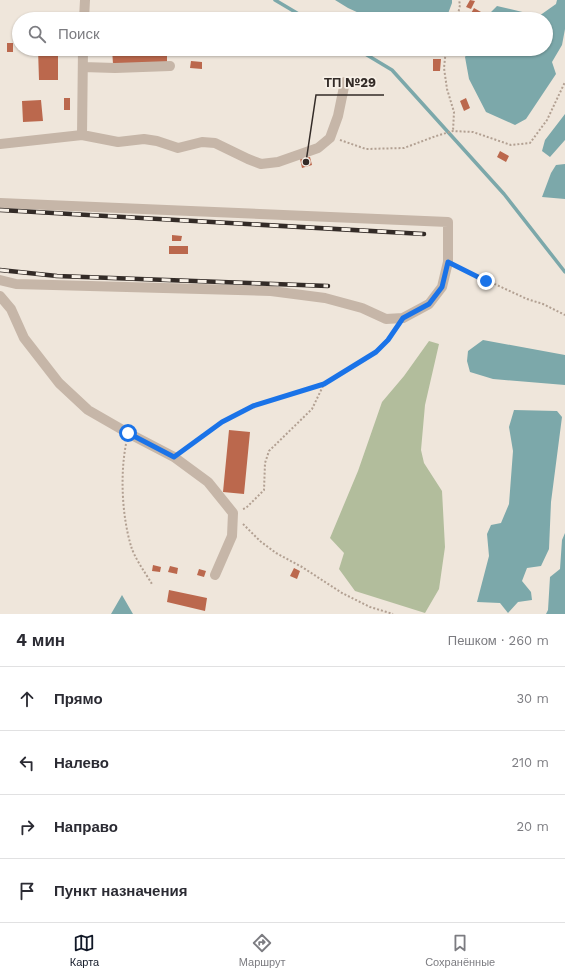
<!DOCTYPE html>
<html lang="ru">
<meta charset="utf-8">
<style>
:root{--surface:#fff;--page:#f7f7f7;--text:#2b2b33;--muted:#7c7c81;--line:#e1e1e2;--accent:#111827}
body{margin:0;font-family:"Work Sans",sans-serif;background:var(--page);color:var(--text)}
.stop{position:absolute;width:12px;height:12px;margin:-9px;border:3px solid #1a73e8;border-radius:50%;background:#fff}
.stop.end{background:#1a73e8;border-color:#fff;box-shadow:0 1px 4px #0008}
.list{margin:0;padding:0;list-style:none}
h2{display:flex;justify-content:space-between;align-items:center;height:52px;margin:0;padding:0 16px;font-size:17px}
h2 small{font-size:13px;font-weight:400;color:var(--muted)}
.list li{display:grid;grid-template-columns:26px 1fr auto;gap:12px;align-items:center;box-sizing:border-box;height:64px;padding:0 16px;border-top:1px solid var(--line)}
.list b{display:block;font-size:15px;white-space:nowrap}
.list em{font-size:13px;font-style:normal;color:var(--muted)}
.icon{flex:none;width:22px;height:22px;fill:none;stroke:currentColor;stroke-width:2;stroke-linecap:round;stroke-linejoin:round}
.map{position:relative;flex:none;width:565px;height:614px;overflow:hidden}
.search{position:absolute;background:var(--surface);box-shadow:0 1px 3px #0004;left:12px;right:12px;top:12px;height:44px;display:flex;align-items:center;gap:10px;box-sizing:border-box;padding:0 14px;border-radius:22px;color:var(--muted);font-size:15px}
.sheet{height:308px;background:var(--surface)}
nav{display:flex;justify-content:space-around;align-items:center;box-sizing:border-box;height:56px;border-top:1px solid var(--line);background:var(--surface);font-size:11px;color:var(--muted)}
nav a{display:grid;justify-items:center;gap:2px}
nav .on{color:var(--accent)}
.map>svg:first-child{display:block}
.green{fill:#b2bd9c}
.water{fill:#7ca8aa}
.lines{fill:none;stroke-linecap:round;stroke-linejoin:round}
.stream{stroke:#7ca8aa;stroke-width:3.5}
.building{fill:#bb684d}
.path{stroke:#b2a092;stroke-width:2;stroke-dasharray:2 2;stroke-linecap:butt}
.minor{stroke:#c6b6a8;stroke-width:10}
.rail-casing{stroke:#332b27;stroke-width:4.5}
.rail{stroke:#f7f0e7;stroke-width:3;stroke-dasharray:9;stroke-linecap:butt}
.route{stroke:#1a73e8;stroke-width:5}
.leader{fill:none;stroke:#332b27;stroke-width:1.5}
.callout-dot{fill:#332b27;stroke:#f7f0e7;stroke-width:1.5}
.callout-label{font-size:13px;text-anchor:middle;font-weight:bold;fill:#332b27;stroke:#f7f0e7;stroke-width:3.5;stroke-linejoin:round;paint-order:stroke}
</style>
<div class="map">
<svg width="565" height="614" viewBox="0 0 565 614">
<rect width="100%" height="100%" fill="#efe6db"/>
<path class="green" d="M429 341 439 344 425 405 421 450 424 463 442 491 445 547 439 589 425 613 355 591 339 569 344 553 330 538 358 471 382 402 404 376Z"/>
<path class="water" d="M335 0H452V3L446 19H372L348 8Z
M557 0H565V29L562 45 552 62 556 74 526 119 515 125 486 112 469 79 465 57 470 49H546V19H484L497 6 539 16 556 4Z
M565 114V140L550 157 542 151 545 140Z
M565 164V199L542 197 551 173 556 165Z
M483 340 565 355V385L493 379 470 372 467 361 468 351Z
M514 410 557 411 562 417 551 502 549 549 541 566 527 568 522 581 531 592 532 600 518 602 508 613 500 603 477 602 489 556 487 534 491 525 501 523 509 504 513 451 509 427Z
M565 533V614H546L548 610 550 577 560 569 562 540Z
M122 595 133 614H111Z"/>
<g class="lines">
<path class="stream" d="M275 0 307 19
M357 49 392 70 504 194 565 272"/>
</g>
<path class="building" d="M470 0 475 1 471 9 466 7Z
M474 8 481 12 478 19H473L469 17Z
M7 43H13V52H7Z
M38 49H58V80H39Z
M112 49H167V62L113 64Z
M433 59H441L440 71H433Z
M191 61 202 62V69L190 68Z
M64 98H70V110H64Z
M466 98 470 108 464 111 460 101Z
M41 100 43 121 23 122 22 101Z
M500 151 509 156 506 162 497 157Z
M310 157 312 165 302 168 300 159Z
M172 235 182 236 181 241H172Z
M169 246H188V254H169Z
M229 430 250 432 244 494 223 492Z
M153 565 161 567 160 572 152 571Z
M170 566 178 568 177 574 168 572Z
M294 568 300 571 297 579 290 576Z
M199 569 206 571 204 577 197 575Z
M169 590 207 598 205 611 167 602Z"/>
<g class="lines">
<path class="path" d="M457 19 460 5 459 0
M446 49 444 68 447 89 454 112 453 131
M340 140 366 149 404 148 436 136 453 131 473 132 511 145 530 143 547 120 565 82
M458 267 527 299 543 304 565 315
M126 444C120 475 122 516 131 546 134 557 146 574 152 584
M182 451 222 422 253 405 324 384 376 352 388 340 396 328
M243 509 246 508 264 490 265 463 269 451 312 409 324 384
M243 524 260 541 276 553 302 567 342 593 370 607 393 614"/>
<path class="minor" d="M84 19 85 0
M83 67 115 68 170 66
M82 135 83 49
M0 144 82 135 118 142 144 139 157 141 178 148 202 142 215 143 248 159 261 164 278 162 318 148 330 138 338 116 345 82
M0 203 448 222V262L442 287 429 304 403 318 386 319 362 308 325 298 271 291 16 284 0 280
M0 296 11 309 24 338 59 383 88 410 128 433 174 457 208 482 233 513 232 536 215 575"/>
<g class="rail-casing">
<path id="rail" d="M0 210 424 234
M0 270 57 276 328 286"/>
</g>
<use href="#rail" class="rail"/>
</g>
<g class="lines">
<path class="route" d="M128 433 174 457 222 422 253 406 324 384 376 352 388 340 403 318 429 304 442 287 448 262 486 281"/>
</g>
<path class="leader" d="M306 162L316 95H384"/>
<circle class="callout-dot" cx="306" cy="162" r="4"/>
<g class="callout-label">
<text x="350" y="87">ТП №29</text>
</g>
</svg>
<div class="stop" style="left:128px;top:433px"></div>
<div class="stop end" style="left:486px;top:281px"></div>
<div class="search"><svg class="icon" aria-label="search" viewBox="0 0 24 24"><circle cx="10" cy="10" r="6"/><path d="M15 15l6 6"/></svg>Поиск</div>
</div>
<section class="sheet">
<h2>4 мин<small>Пешком · 260 m</small></h2>
<ul class="list">
<li><svg class="icon" aria-label="ahead" viewBox="0 0 24 24"><path d="M12 20V5M6 11l6-6 6 6"/></svg><div><b>Прямо</b></div><em>30 m</em></li>
<li><svg class="icon" aria-label="left" viewBox="0 0 24 24"><path d="M17 20v-9H6M10 6l-5 5 5 5"/></svg><div><b>Налево</b></div><em>210 m</em></li>
<li><svg class="icon" aria-label="right" viewBox="0 0 24 24"><path d="M7 20v-9h11M14 6l5 5-5 5"/></svg><div><b>Направо</b></div><em>20 m</em></li>
<li><svg class="icon" aria-label="arrive" viewBox="0 0 24 24"><path d="M6 21V4h12l-3 4 3 4H6"/></svg><div><b>Пункт назначения</b></div></li>
</ul>
</section>
<nav>
<a class="on"><svg class="icon" aria-label="map" viewBox="0 0 24 24"><path d="M3 6l6-2 6 2 6-2v14l-6 2-6-2-6 2zM9 4v14M15 6v14"/></svg>Карта</a>
<a><svg class="icon" aria-label="directions" viewBox="0 0 24 24"><path d="M12 3l9 9-9 9-9-9zM9 14v-3h6M13 9l2 2-2 2"/></svg>Маршрут</a>
<a><svg class="icon" aria-label="saved" viewBox="0 0 24 24"><path d="M7 4h10v16l-5-4-5 4z"/></svg>Сохранённые</a>
</nav>
